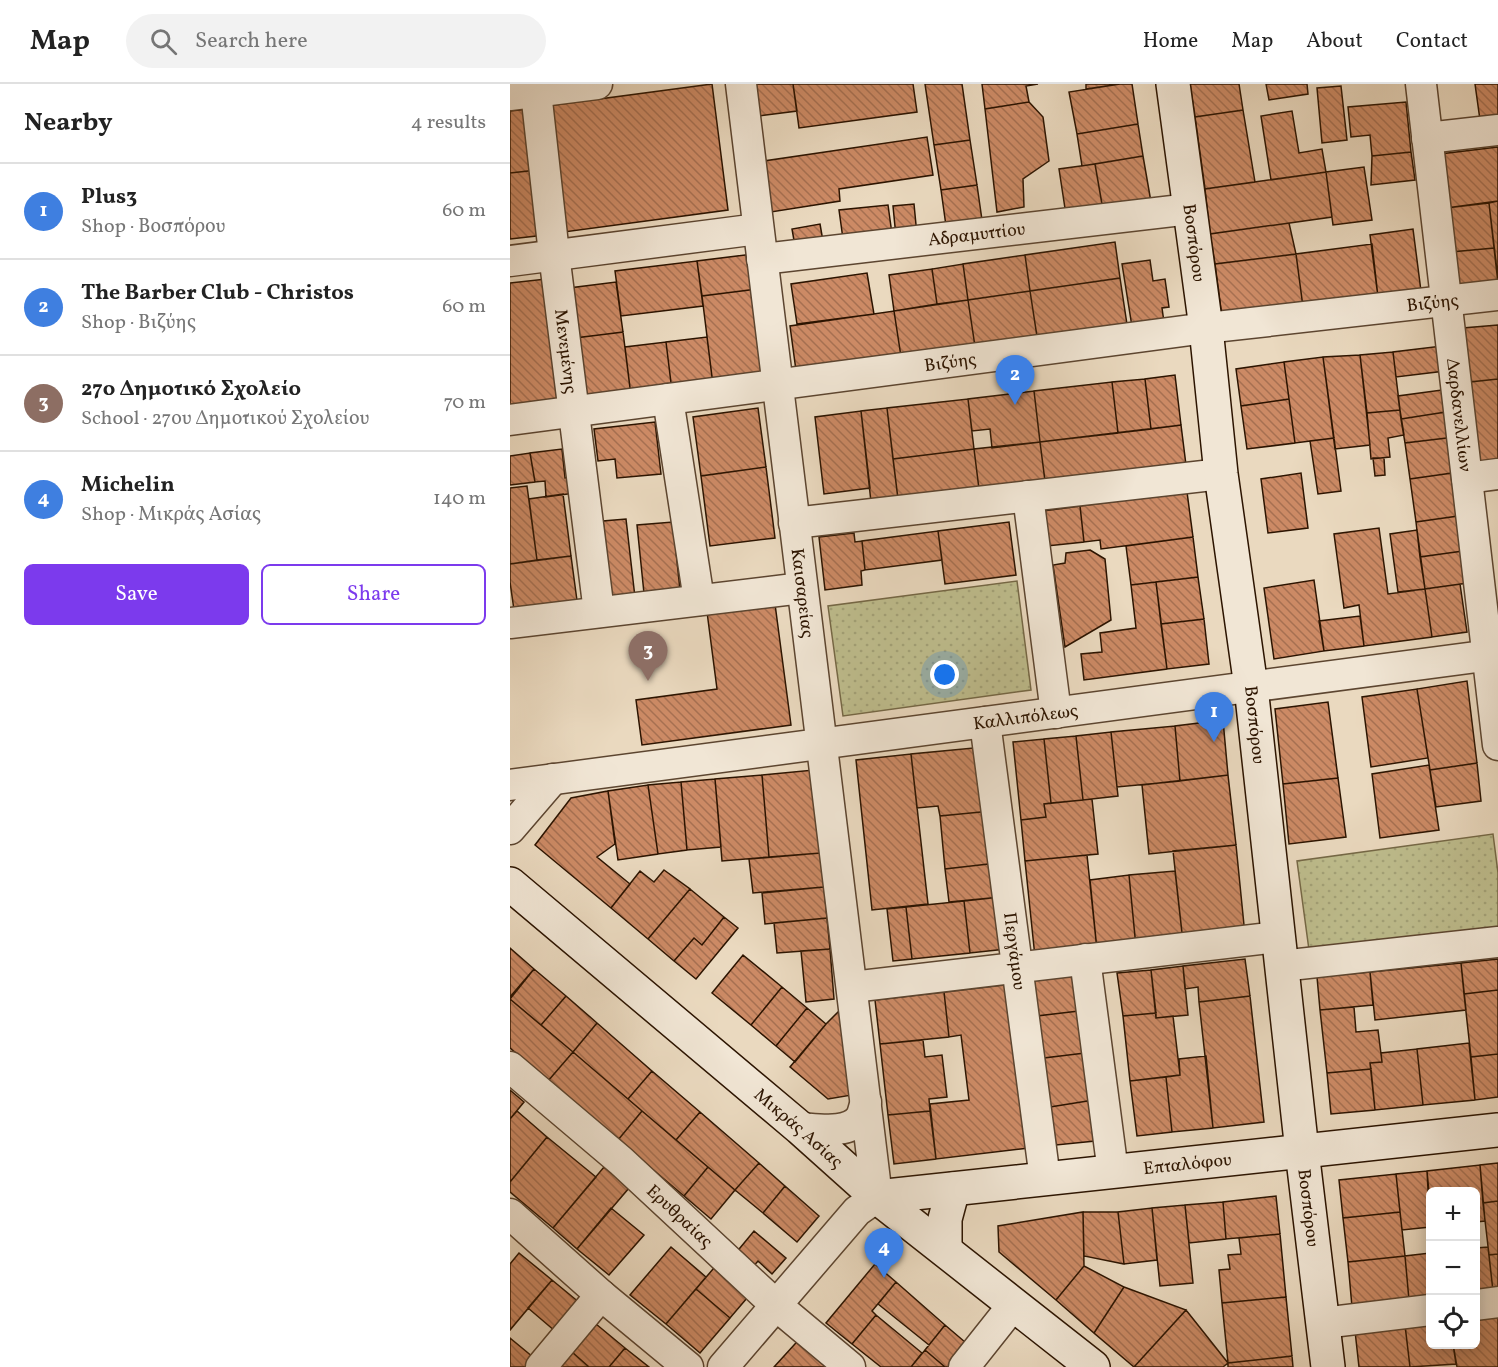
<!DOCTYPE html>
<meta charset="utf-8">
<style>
:root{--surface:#fff;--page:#f2f2f2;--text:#222;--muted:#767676;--line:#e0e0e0;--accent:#7c3aed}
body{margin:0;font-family:Vollkorn,serif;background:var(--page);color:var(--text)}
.controls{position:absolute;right:18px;bottom:18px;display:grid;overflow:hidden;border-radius:9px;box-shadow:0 3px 15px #0003}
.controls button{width:54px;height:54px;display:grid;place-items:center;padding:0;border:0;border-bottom:2px solid var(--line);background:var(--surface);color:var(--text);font:30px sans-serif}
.you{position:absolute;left:435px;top:591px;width:21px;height:21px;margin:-15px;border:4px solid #fff;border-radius:50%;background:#1a73e8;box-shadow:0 0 0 9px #1a73e833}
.badge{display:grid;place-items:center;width:39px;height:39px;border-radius:50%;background:var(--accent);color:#fff;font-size:20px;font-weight:700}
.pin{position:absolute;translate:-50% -50px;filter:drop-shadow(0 2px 3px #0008)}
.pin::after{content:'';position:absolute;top:32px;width:21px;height:18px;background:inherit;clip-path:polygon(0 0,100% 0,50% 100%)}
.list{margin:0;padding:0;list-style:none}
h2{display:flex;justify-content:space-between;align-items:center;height:78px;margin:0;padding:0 24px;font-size:26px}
h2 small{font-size:20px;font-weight:400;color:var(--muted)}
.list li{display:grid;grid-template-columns:39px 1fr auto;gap:18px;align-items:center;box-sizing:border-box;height:96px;padding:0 24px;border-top:2px solid var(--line)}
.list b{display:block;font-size:22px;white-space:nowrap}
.list p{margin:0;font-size:20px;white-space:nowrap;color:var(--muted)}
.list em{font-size:20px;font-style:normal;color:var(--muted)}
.actions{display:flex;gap:12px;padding:18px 24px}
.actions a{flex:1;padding:14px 0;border:2px solid var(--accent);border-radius:9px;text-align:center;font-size:21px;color:var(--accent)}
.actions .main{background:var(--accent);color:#fff}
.icon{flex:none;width:33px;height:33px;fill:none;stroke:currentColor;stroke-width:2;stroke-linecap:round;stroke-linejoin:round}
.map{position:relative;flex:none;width:988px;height:1283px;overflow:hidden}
header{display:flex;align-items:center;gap:36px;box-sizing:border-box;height:84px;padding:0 30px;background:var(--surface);border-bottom:2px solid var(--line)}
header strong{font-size:28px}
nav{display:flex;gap:33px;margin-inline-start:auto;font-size:21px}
.search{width:420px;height:54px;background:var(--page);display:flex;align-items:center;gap:15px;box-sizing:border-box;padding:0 21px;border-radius:33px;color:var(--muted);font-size:22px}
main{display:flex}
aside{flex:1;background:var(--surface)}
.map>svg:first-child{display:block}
.grass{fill:url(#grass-dots);stroke:#756846;stroke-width:1.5}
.building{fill:url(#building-back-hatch);stroke:#2c1400;stroke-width:1.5}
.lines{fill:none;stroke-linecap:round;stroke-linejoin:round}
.street-casing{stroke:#5c4530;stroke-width:33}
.secondary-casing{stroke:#2c1400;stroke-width:36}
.street{stroke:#f1e6d5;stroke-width:30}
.secondary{stroke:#f1e6d5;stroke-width:33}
.labels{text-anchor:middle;stroke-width:6;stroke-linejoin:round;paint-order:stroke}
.street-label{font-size:18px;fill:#2c1400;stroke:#f1e6d5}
</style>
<header>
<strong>Map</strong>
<div class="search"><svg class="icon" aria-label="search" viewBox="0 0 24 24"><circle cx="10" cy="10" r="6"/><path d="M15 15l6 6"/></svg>Search here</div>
<nav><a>Home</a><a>Map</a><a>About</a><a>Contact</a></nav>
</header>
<main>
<aside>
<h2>Nearby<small>4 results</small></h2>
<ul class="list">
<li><span class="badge" style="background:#3f7fe0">1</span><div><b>Plus3</b><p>Shop · Βοσπόρου</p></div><em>60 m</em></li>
<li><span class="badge" style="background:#3f7fe0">2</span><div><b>The Barber Club - Christos</b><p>Shop · Βιζύης</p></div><em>60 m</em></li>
<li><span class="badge" style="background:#8d6e63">3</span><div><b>27ο Δημοτικό Σχολείο</b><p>School · 27ου Δημοτικού Σχολείου</p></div><em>70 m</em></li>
<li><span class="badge" style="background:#3f7fe0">4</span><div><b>Michelin</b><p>Shop · Μικράς Ασίας</p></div><em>140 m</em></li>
</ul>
<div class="actions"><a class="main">Save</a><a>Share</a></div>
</aside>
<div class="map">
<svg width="988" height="1283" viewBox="0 0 988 1283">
<defs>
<pattern id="grass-dots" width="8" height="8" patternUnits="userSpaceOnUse" patternTransform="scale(1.5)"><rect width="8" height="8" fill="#bebd8d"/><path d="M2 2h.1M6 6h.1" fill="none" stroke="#a3a278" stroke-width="1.8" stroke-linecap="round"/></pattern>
<pattern id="building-back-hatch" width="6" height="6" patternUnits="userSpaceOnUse" patternTransform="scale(1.5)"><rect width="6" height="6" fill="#cc8a65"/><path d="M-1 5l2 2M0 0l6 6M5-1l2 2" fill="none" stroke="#a67051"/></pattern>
</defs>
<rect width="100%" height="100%" fill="#ead9bf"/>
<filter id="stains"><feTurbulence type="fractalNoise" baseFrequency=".00333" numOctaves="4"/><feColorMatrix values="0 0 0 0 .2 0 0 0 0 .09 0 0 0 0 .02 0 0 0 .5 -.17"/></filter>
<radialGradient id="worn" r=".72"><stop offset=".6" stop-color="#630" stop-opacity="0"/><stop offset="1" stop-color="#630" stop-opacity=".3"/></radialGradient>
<path class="grass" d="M507 497 521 606 333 632 318 522Z
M983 750 988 789V844L799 866 787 777Z"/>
<path class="building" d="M202 0 218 126 54 148 37 22Z
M244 0H283L287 27 249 32Z
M283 0H403L407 28 289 44Z
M415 0H452L460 56 424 61Z
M472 0H528L516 2 519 18 475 25Z
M576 0H610L576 5Z
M610 0H622L628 40 567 50 559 8Z
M680 0H729L733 26 685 33Z
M756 0H797L798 10 759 16Z
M965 0H988V34L970 36Z
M831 2 837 56 812 59 807 4Z
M519 18 533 33 539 77 513 95 514 123 487 128 475 25Z
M896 18 901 68 862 72 860 51 841 53 838 23Z
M19 25 27 86 0 89V27Z
M733 26 745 98 695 105 685 33Z
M782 27 789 69 812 65 816 88 761 96 751 32Z
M628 40 633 72 572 82 567 50Z
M417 53 423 91 329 105 330 117 261 128 254 77Z
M460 56 467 101 431 106 424 61Z
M988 63V117L936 124 930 70Z
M901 68 905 96 861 101 862 72Z
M633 72 641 118 593 126 585 80Z
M585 80 593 126 556 131 549 85Z
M854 83 862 136 823 141 816 88Z
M27 86 35 151 0 155V89Z
M816 88 822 133 700 150 695 105Z
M467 101 473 143 437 149 431 106Z
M988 117V195L979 119Z
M979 119 984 164 941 168 936 124Z
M404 120 407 151 386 153 383 122Z
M378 121 382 150 333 155 329 126Z
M779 139 786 170 705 180 700 150Z
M310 140 314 163 286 168 282 145Z
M903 145 911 207 868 213 860 151Z
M605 158 610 194 520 207 515 171Z
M862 160 868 213 793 223 786 170Z
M984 164 988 199 945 207 941 168Z
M243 170 247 205 192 212 187 177Z
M786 170 793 223 712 233 705 180Z
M515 171 520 207 458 216 453 180Z
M640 176 643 197 655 195 659 223 652 224 655 245 623 249 612 180Z
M187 177 193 222 111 232 105 187Z
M453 180 458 216 427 220 422 185Z
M422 185 427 220 384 227 379 191Z
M357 189 364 230 287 240 281 200Z
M45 194 60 320 0 328V199Z
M610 194 618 247 528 259 520 207Z
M106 198 113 248 65 254 59 204Z
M247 205 258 294 203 301 192 212Z
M520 207 528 259 466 269 458 216Z
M458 216 466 269 392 279 384 227Z
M384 227 392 279 287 294 280 242Z
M988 241V295L960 298 953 244Z
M113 248 121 312 74 317 65 254Z
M197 253 203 301 162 307 156 258Z
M156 258 162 307 121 312 115 263Z
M932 262 935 287 886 293 883 268Z
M883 268 890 326 857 329 850 271Z
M850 271 860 361 825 365 813 273Z
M813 273 824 354 785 359 774 278Z
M774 278 779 315 731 322 726 285Z
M665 291 671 341 641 345 635 295Z
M635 295 641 345 608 349 602 298Z
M988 295V379L968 381 960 298Z
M602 298 608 349 530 358 524 307Z
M939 305 942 327 891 335 888 312Z
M524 307 530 358 482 364 480 345 462 347 458 315Z
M458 315 464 365 383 375 377 324Z
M779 315 785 359 737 365 731 322Z
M248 324 256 383 191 392 183 333Z
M377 324 388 415 361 418 351 327Z
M890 326 894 351 878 354 880 373 861 375 857 329Z
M351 327 360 404 314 410 305 333Z
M942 327 945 353 895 359 891 335Z
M145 338 151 390 107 394 105 375 88 377 84 345Z
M671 341 676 381 535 397 530 358Z
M945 353 949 388 900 395 895 359Z
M824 354 831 407 808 410 800 357Z
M530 358 535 397 469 405 464 365Z
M52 365 55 394 70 392 72 408 36 413 35 397 25 398 20 369Z
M464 365 469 405 388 415 383 375Z
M20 369 25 398 0 401V372Z
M863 374H874L875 391 865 392Z
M256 383 265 454 200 462 191 392Z
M949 388 955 431 906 438 900 395Z
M791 389 798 444 758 449 751 395Z
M17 402 27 476 0 480V404Z
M677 408 683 453 591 465 590 456 574 458 570 422Z
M53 410 61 472 27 476 19 415Z
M570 422 574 458 537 462 533 427Z
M955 431 960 466 910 473 906 438Z
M116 435 126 522 103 524 93 437Z
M163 438 171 516 135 519 127 441Z
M499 438 506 491 435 500 428 447Z
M869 444 878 510 915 505 922 553 854 562 849 521 834 524 824 450Z
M907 446 915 505 888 508 880 450Z
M428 447 432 476 355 486 352 457Z
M344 449 345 458 352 457 355 486 351 487 352 501 315 506 309 453Z
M683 453 688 493 621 501 616 462Z
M580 466 595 475 601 536 555 563 543 481 555 479 556 469Z
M960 466 965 498 915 505 910 473Z
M61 472 68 524 5 533 0 498V480Z
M688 493 694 535 651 540 646 498Z
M804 496 814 567 764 575 754 504Z
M646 498 657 585 574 596 571 570 592 568 590 549 626 544 621 501Z
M950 500 957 548 922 553 915 505Z
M265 520 281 641 132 661 126 616 207 605 197 528Z
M850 532 854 562 814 567 809 537Z
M694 535 699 580 657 585 651 540Z
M957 597 967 679 920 686 907 605Z
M907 605 918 674 861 683 852 613Z
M818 618 828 694 773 700 765 625Z
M713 636 718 691 670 697 665 642Z
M665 642 670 697 607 703 601 648Z
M601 648 608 712 573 716 566 652Z
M566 652 573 716 541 719 534 655Z
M534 655 541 719 534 720 536 733 511 736 503 658Z
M474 663 481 727 430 732 428 722 407 724 401 670Z
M401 670 418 820 362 826 346 676Z
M967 679 971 717 926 723 920 686Z
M919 681 929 746 870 754 862 690Z
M304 686 311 769 259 773 252 691Z
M252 691 259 773 212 777 205 695Z
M718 691 726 761 639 770 632 701Z
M828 694 836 753 779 760 773 700Z
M205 695 211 763 177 766 171 698Z
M171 698 177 766 148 770 138 701Z
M138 701 148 770 108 776 98 707Z
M98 707 105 760 87 773 120 800 101 824 25 761 61 714Z
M582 715 588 770 515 777 511 736 536 733 534 720Z
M481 727 487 779 435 785 430 732Z
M726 761 735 851 673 858 663 767Z
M311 769 314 803 243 809 239 775Z
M577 771 587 866 525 873 515 777Z
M487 779 491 813 439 818 435 785Z
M154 786 180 805 138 855 101 824 130 787 144 798Z
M665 787 673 858 626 863 619 791Z
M619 791 626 863 587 866 580 796Z
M314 803 317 834 255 840 252 809Z
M180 805 214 833 192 861 184 854 164 877 138 855Z
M491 813 496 865 460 869 454 817Z
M454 817 460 869 402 875 396 823Z
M396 823 402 875 383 877 377 825Z
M214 833 228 844 186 895 164 877 184 854 192 861Z
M317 834 320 865 267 869 264 839Z
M0 864 24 885 0 913Z
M320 865 324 915 296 918 291 867Z
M233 871 272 903 241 941 202 909Z
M735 875 740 912 689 918 688 903 675 905 673 882Z
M988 875V906L954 910 951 879Z
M951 879 956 926 865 936 860 888Z
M673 882 678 931 646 934 641 886Z
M571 884 577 926 527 932 522 891Z
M24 885 56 912 31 941 0 915Z
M641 886 646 929 613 932 607 889Z
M860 888 863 921 810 926 807 893Z
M500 900 519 1064 426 1075 420 1020 459 1016 451 951 439 953 434 908Z
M272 903 297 924 266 962 241 941Z
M988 906V970L961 973 954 910Z
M434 908 439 953 370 960 365 916Z
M56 912 87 939 63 968 31 941Z
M740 912 754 1038 703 1044 689 918Z
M0 915 63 968 38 997 0 964Z
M335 921 348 1010 318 1015 280 983 316 940Z
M844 923 846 948 868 946 872 978 860 979 861 985 817 989 810 926Z
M297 924 316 940 285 978 266 962Z
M577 926 583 968 534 974 527 932Z
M646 929V934L663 932 670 991 620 997 613 932Z
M87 939 142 987 118 1015 63 968Z
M413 956 415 973 432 971 437 1013 419 1015 420 1027 378 1031 370 960Z
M959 959 965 1016 913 1021 907 965Z
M907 965 913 1021 865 1026 860 979 872 978 871 969Z
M63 968 132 1027 108 1056 38 997Z
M583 968 590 1015 540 1023 534 974Z
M988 970V1013L965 1016 961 973Z
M696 972 703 1044 662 1048 656 993 670 991 669 975Z
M861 985 865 1026 821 1030 817 989Z
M142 987 190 1028 166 1056 118 1015Z
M656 993 662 1048 627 1052 620 997Z
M0 1006 14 1018 0 1035Z
M590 1015 595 1056 546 1061 540 1023Z
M7 1027 37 1053 0 1098V1035Z
M132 1027 198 1083 174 1112 108 1056Z
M420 1027 426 1075 384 1080 378 1031Z
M190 1028 249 1079 225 1106 166 1056Z
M37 1053 86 1093 43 1144 0 1108V1098Z
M249 1079 275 1102 253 1129 225 1106Z
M988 1079V1117L973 1119 970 1081Z
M970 1081 975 1137 966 1138V1108H920V1119L917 1087Z
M94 1083 119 1104 67 1165 43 1144Z
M198 1083 225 1106 201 1135 174 1112Z
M917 1087 920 1143 892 1146 886 1090Z
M886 1090 890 1128 833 1134 829 1096Z
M275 1102 309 1132 287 1158 253 1129Z
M766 1112 770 1150 716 1155 713 1118Z
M988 1117V1170L979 1171 973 1119Z
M713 1118 716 1155 679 1159 675 1121Z
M675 1121 683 1199 650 1202 642 1124Z
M101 1124 134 1151 99 1191 67 1165Z
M642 1124 647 1176 614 1180 608 1128Z
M573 1128H608L614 1180 574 1172Z
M573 1128 574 1182 546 1216 489 1168 488 1142Z
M890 1128 895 1172 838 1178 833 1134Z
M244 1147 276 1174 262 1190 248 1177 242 1184 225 1170Z
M770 1150 776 1213 712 1219 709 1186 720 1185 718 1171 731 1170 729 1154Z
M161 1163 196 1193 156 1240 120 1211Z
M978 1163 983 1207 966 1209V1164Z
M9 1169 42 1196 0 1246V1180Z
M920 1169V1214L899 1216 895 1172Z
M988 1170V1207H983L979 1171Z
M895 1172 899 1216 842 1223 838 1178Z
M209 1178 243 1207 220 1234 186 1205Z
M365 1180 386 1198 362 1227 366 1231 342 1260 316 1239Z
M574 1182 614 1203 584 1249 546 1216Z
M42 1196 76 1224 52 1253 18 1224Z
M386 1198 435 1241 419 1261 368 1220Z
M614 1203 676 1226 624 1283 584 1249Z
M186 1205 220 1234 190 1269 156 1240Z
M776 1213 782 1272 718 1279 712 1219Z
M676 1226 718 1279 713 1283H624Z
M366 1231 412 1269 401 1283H371L342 1260Z
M988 1231V1283H947L943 1260H966V1233Z
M920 1238V1260H943L946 1280 900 1283 895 1241Z
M86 1240 115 1264 99 1283H79L62 1268Z
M435 1241 462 1264 447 1283H435L415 1266Z
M895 1241 900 1283H849L845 1247Z
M294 1250 331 1283H264Z
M0 1254 23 1273 15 1283H0Z
M115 1264 139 1283H99Z
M415 1266 435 1283H401Z
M62 1268 79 1283H50Z
M782 1272 783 1283H718V1279Z"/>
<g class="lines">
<g class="street-casing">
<g id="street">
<path id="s1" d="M911 0 988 661"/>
<path id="s2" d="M26 8 44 170 89 528"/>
<path d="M0 11 87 0"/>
<path d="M917 54 988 46"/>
<path id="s3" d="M252 175 680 125"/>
<path d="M0 177 248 145"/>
<path d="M158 315 189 516"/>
<path id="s4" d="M0 336 696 244 988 211"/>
<path d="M957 394 988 390"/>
<path d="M518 412 546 629"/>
<path d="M284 439 711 390"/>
<path d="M0 539 292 504"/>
<path id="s5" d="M475 638 535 1095"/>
<path id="s6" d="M0 701 988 570"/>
<path d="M0 745 43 695"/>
<path d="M575 875 603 1088"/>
<path d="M771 882 988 858"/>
<path d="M342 903 768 853"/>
<path id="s7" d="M0 983 111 1077 267 1222 340 1283"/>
<path d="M290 1044C308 1045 339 1051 351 1033 353 1029 354 1023 356 1018"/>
<path d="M0 1130 91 1211 178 1283"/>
<path d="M966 1221 988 1218"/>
<path d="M813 1239 920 1226"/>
<path d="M31 1283 91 1211"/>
<path d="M213 1283 347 1127 367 1113 231 0"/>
<path d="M454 1283 504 1220"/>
</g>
</g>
<g class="secondary-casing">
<g id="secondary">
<path id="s8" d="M663 0 696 244 711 390 741 603 792 1067 818 1283"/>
<path id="s9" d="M0 800 290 1044 367 1113 583 1283"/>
<path id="s10" d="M367 1113 988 1046"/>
<path d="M435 1165V1135L443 1105"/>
</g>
</g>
<use href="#street" class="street"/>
<use href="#secondary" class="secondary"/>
</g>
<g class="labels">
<g class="street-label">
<text dy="6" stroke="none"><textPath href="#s3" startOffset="216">Αδραμυττίου</textPath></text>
<text dy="6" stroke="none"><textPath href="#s8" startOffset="160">Βοσπόρου</textPath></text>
<text dy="6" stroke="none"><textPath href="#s4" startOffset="930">Βιζύης</textPath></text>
<text dy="6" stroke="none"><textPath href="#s2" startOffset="261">Μενεμένης</textPath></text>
<text dy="6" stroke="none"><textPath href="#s4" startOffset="444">Βιζύης</textPath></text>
<text dy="6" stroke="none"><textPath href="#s1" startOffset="333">Δαρδανελλίων</textPath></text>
<text transform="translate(293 509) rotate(83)" y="6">Καισαρείας</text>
<text dy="6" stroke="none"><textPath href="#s6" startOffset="520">Καλλιπόλεως</textPath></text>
<text dy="6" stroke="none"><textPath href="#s8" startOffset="646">Βοσπόρου</textPath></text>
<text dy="6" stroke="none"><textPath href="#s5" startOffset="231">Περγάμου</textPath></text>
<text dy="6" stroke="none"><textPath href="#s9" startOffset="378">Μικράς Ασίας</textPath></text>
<text dy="6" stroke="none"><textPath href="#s10" startOffset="312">Επταλόφου</textPath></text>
<text dy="6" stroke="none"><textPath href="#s8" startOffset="1132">Βοσπόρου</textPath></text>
<text dy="6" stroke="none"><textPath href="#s7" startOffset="226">Ερυθραίας</textPath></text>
</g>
</g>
<rect width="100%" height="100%" filter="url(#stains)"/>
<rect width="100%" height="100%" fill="url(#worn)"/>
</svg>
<div class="controls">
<button>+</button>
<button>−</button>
<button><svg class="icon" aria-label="locate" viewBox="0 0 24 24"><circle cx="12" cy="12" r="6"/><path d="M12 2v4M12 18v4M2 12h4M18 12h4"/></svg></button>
</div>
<div class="you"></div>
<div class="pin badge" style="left:704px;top:658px;background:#3f7fe0">1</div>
<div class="pin badge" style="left:505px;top:321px;background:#3f7fe0">2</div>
<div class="pin badge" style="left:138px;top:597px;background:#8d6e63">3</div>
<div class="pin badge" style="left:374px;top:1194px;background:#3f7fe0">4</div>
</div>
</main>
